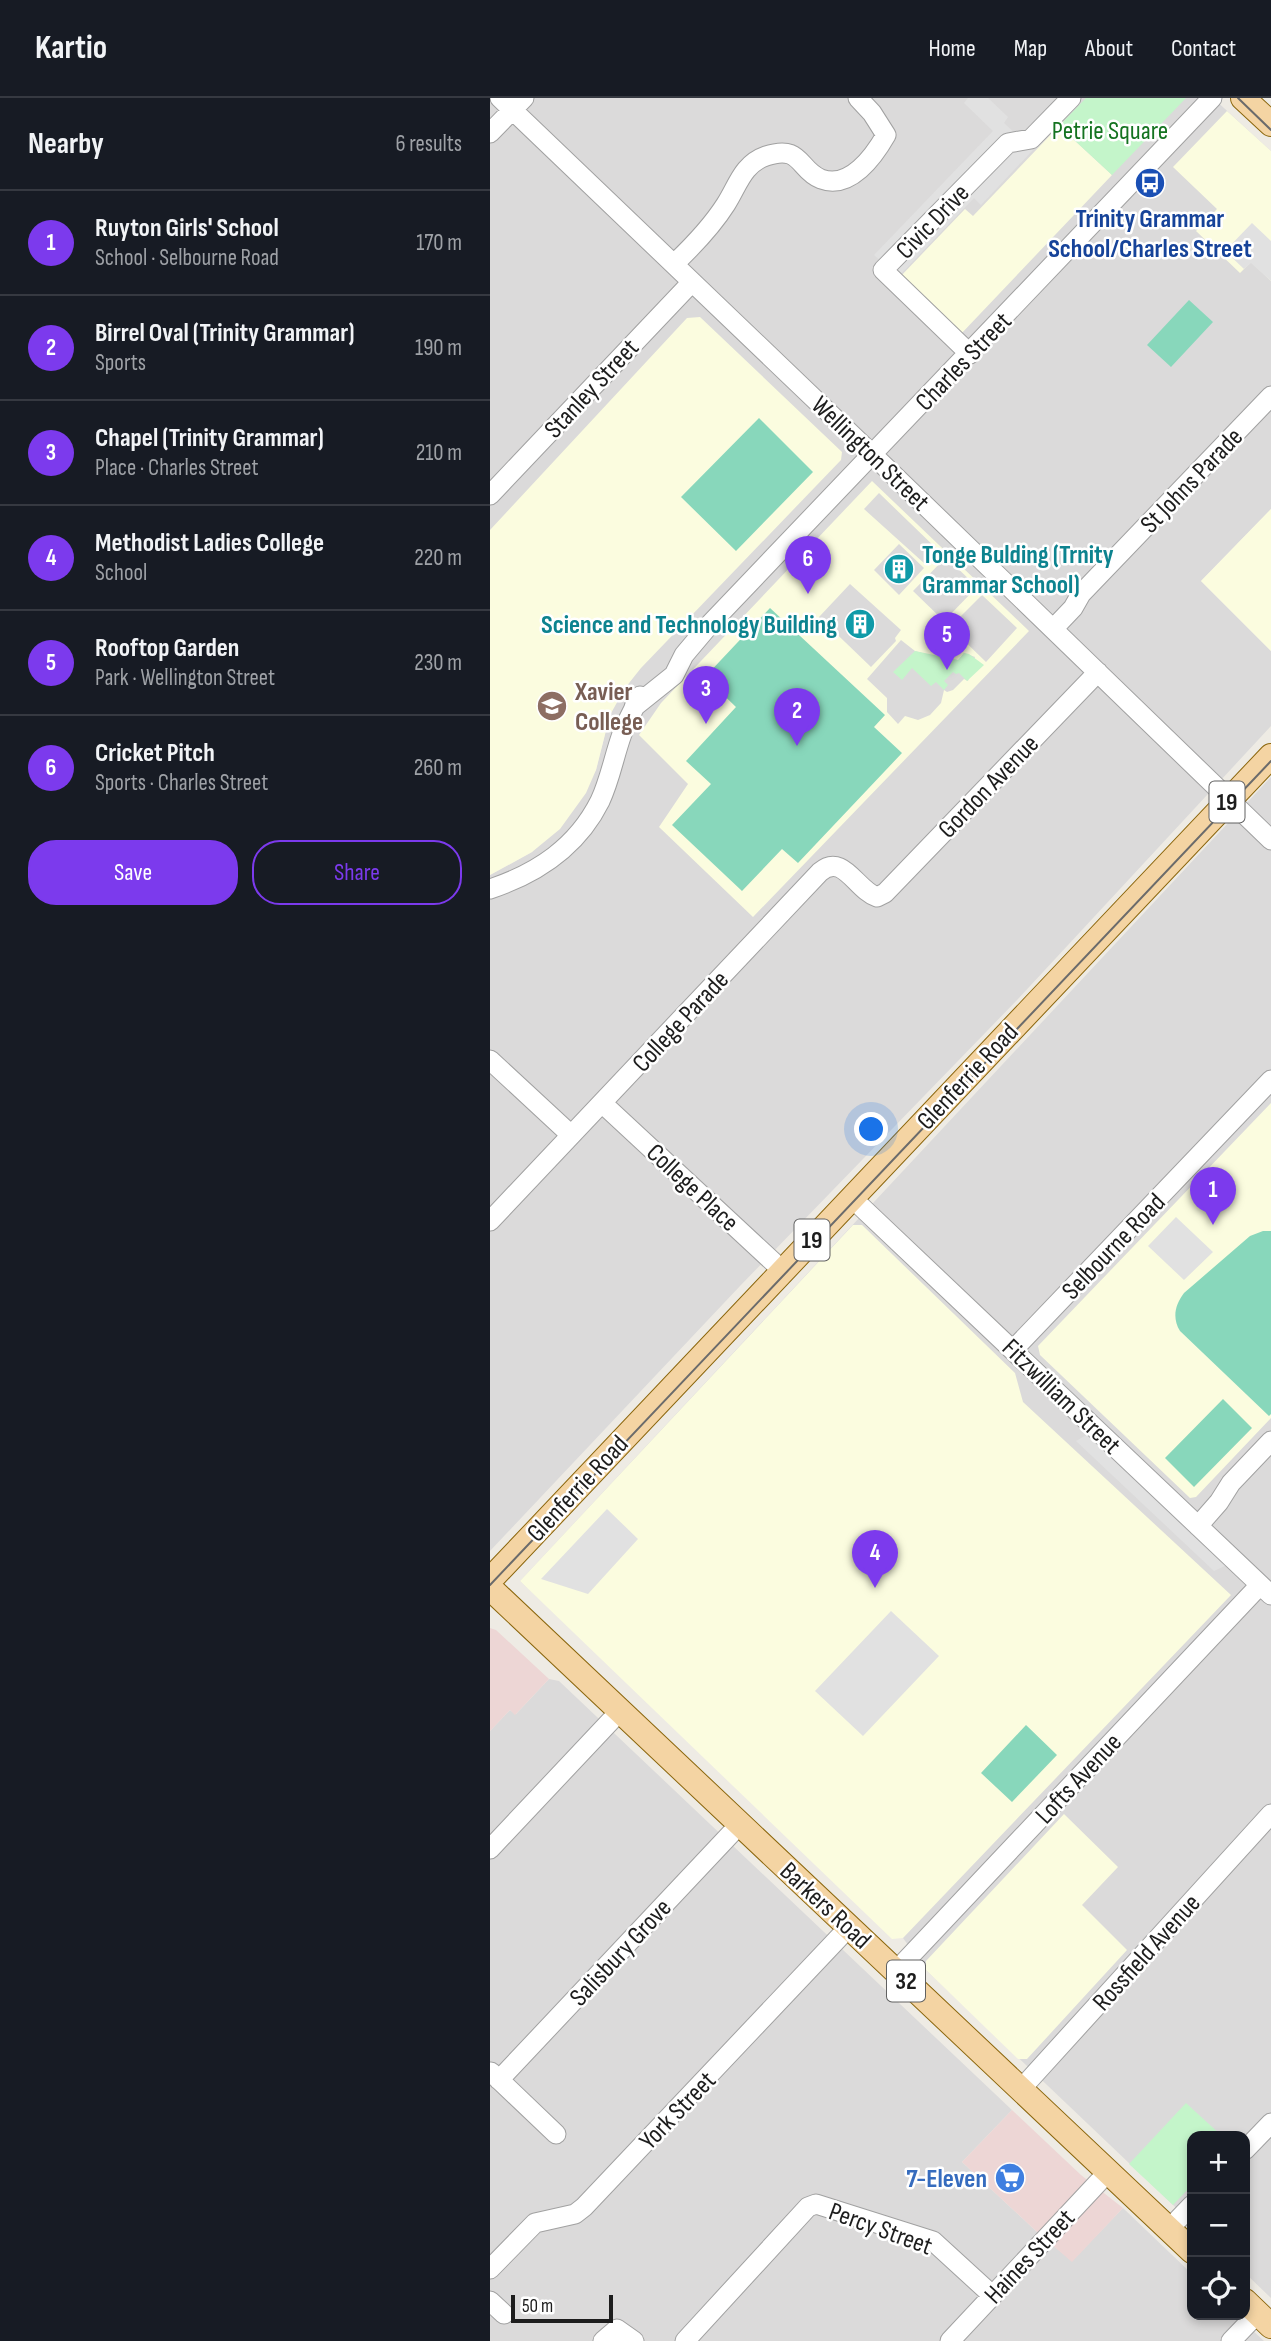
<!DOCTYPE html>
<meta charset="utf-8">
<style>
:root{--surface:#171b24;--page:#20242c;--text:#f1f3f6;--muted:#9ea1a6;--line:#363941;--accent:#7c3aed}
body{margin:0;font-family:"Sofia Sans Condensed",sans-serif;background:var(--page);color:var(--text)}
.controls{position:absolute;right:21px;bottom:21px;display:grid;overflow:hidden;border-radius:14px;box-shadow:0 4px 10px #0003}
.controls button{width:63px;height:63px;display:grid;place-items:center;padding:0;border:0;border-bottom:2px solid var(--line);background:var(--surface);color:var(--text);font:35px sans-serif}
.scale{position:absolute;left:21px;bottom:18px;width:102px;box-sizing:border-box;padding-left:7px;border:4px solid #1d1d1d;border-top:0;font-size:19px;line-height:24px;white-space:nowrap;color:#1d1d1d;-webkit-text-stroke:5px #fff;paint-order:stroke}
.you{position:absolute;left:382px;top:1032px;width:24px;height:24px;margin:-18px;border:5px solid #fff;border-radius:50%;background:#1a73e8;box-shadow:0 0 0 10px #1a73e833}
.badge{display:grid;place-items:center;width:46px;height:46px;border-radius:50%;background:var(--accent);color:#fff;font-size:23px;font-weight:700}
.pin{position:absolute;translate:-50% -58px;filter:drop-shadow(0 2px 4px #0008)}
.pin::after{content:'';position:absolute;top:37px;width:24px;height:21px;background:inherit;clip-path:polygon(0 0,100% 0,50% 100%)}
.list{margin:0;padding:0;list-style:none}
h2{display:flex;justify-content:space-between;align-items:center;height:91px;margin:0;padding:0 28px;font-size:30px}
h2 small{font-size:23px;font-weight:400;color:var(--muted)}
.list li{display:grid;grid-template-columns:46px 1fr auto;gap:21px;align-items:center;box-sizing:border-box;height:105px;padding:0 28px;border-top:2px solid var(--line)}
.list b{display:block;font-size:26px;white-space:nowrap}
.list p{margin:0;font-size:23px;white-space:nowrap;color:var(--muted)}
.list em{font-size:23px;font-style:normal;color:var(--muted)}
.actions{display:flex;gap:14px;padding:21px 28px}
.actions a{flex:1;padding:16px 0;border:2px solid var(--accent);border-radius:28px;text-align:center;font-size:24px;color:var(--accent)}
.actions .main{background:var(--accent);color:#fff}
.icon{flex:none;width:38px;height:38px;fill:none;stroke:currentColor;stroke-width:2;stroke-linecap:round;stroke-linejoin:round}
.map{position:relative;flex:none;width:781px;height:2243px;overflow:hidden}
header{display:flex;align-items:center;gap:42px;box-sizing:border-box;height:98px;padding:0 35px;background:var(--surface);border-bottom:2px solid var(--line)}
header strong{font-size:33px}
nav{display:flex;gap:38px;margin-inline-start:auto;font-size:24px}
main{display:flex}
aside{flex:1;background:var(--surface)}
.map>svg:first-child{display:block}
.residential{fill:#dbdada}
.commercial{fill:#edd6d5}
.education{fill:#fbfcdf;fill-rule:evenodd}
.park{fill:#c4f5ca}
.pitch{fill:#88d7bb}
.parking{fill:#e1e1e1}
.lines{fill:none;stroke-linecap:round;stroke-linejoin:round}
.minor-casing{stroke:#a1a1a1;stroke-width:21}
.major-casing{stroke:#8b660c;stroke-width:26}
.minor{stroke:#fff;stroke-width:19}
.major{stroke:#f4d4a3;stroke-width:24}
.tram{stroke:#6b6b6b;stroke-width:2}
.labels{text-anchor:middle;stroke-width:5;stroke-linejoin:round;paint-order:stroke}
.shield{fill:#fff;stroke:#616161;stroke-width:2}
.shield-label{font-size:24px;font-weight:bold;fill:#1d1d1d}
.park-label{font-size:26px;fill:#147320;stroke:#fff}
.transit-label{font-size:26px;font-weight:bold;fill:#164399;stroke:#fff}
.street-label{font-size:26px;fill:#1d1d1d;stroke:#fff}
.culture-label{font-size:26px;font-weight:bold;fill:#0d838f;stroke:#fff;text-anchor:start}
.education-label{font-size:26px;font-weight:bold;fill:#785e54;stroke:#fff;text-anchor:start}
.shop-label{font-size:26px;font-weight:bold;fill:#366cbe;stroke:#fff;text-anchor:end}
</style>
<header>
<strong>Kartio</strong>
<nav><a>Home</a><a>Map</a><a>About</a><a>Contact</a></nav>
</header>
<main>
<aside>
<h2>Nearby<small>6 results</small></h2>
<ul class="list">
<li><span class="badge">1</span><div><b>Ruyton Girls' School</b><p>School · Selbourne Road</p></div><em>170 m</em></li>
<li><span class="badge">2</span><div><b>Birrel Oval (Trinity Grammar)</b><p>Sports</p></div><em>190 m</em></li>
<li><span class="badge">3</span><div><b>Chapel (Trinity Grammar)</b><p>Place · Charles Street</p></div><em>210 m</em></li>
<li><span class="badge">4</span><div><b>Methodist Ladies College</b><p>School</p></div><em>220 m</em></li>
<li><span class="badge">5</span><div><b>Rooftop Garden</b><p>Park · Wellington Street</p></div><em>230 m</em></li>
<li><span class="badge">6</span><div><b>Cricket Pitch</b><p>Sports · Charles Street</p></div><em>260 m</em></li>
</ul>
<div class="actions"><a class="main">Save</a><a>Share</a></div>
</aside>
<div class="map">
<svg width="781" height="2243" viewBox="0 0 781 2243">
<rect width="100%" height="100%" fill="#eeebe4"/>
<path class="residential" d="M0 0H723L781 53V411L711 483 781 553V628L528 901 250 1188 0 1453V777L42 754 106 672 120 616 128 600 144 578 0 435Z
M781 679V2200L755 2175V2038H702V2125L436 1872 413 1840 30 1483Z
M59 1581 69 1583 522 2012 472 2064 546 2133 582 2163 633 2110 702 2176V2217H746L774 2243H0V1633L20 1612 26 1616Z"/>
<path class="commercial" d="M0 1530 6 1532 59 1581 25 1617 20 1612 0 1633Z
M522 2012 591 2077 633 2110 582 2164 546 2133 472 2064Z"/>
<path class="education" d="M737 13 781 53V183L761 164 750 175 706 133 727 111 683 69Z
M569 28 622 77 470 237 409 180 475 111 483 118Z
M210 219 352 354 351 362 151 570 135 590 120 617 106 672 96 695 70 731 42 754 0 777V432L197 220Z
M382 383 539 533 263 819 169 729 198 686 149 637 171 605ZM389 395 449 453 435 466 374 411ZM409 446 434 470 409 497 384 472ZM456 459 487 489 454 523 423 493ZM360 486 411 532 405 540 406 543 381 569 329 519ZM492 497 527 530 496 564 460 529ZM411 542 425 553 455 561 469 562 474 555 485 559 478 583 474 581 463 592 457 594 454 592 451 605 440 617 428 622 415 618 408 626 397 614V600L377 581Z
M781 411V553L711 483Z
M781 1005V1320L706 1399 700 1400 550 1257 548 1248Z
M363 1127H372L525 1275 533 1304 741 1497 413 1840 402 1841 30 1483Z
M574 1716 628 1769 592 1807 637 1852 537 1961H528L436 1872V1863Z"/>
<path class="park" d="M596 0H696L622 77 569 28Z
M425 553 468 562 474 555 479 556 494 567 477 583 469 575 466 576 463 574 454 583 458 587 454 592 446 584 441 588 422 570 412 582 403 574Z
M696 2005 732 2038H702V2087L683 2107 639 2066Z"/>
<path class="pitch" d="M699 202 723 224 681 269 657 247Z
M269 320 323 374 246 453 191 399Z
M280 510 395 617 384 629 412 655 308 765 292 751 252 793 182 727 221 686 196 663 246 609 215 579Z
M773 1133H781V1316L779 1318 690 1233C682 1220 685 1207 694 1195L760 1138Z
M733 1301 762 1330 704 1389 675 1360Z
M536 1627 567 1657 522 1704 491 1675Z"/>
<path class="parking" d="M478 0H498L518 19 514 25 543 52 491 107 484 100 408 179 384 157 503 33 474 5Z
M762 125 781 143V183L761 165 754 171 735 153Z
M686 1119 723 1154 694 1182 658 1148Z
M600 1335 739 1466 724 1473 586 1343Z
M117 1411 148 1441 98 1496 51 1481Z
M401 1513 449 1558 373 1638 325 1593Z"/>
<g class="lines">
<g class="minor-casing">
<path id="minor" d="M10 0 383 357 781 742
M0 35 34 0
M184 166C203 148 222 128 236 106 248 87 253 66 276 58 312 46 308 72 331 81 360 92 384 58 396 37L382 15 368 0
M480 256 393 172 518 45 541 41 581 0
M0 397 202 184
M563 531 583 510 591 496 781 298
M144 609 184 577 194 557 221 525 722 0
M0 791C48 775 87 749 110 703 120 682 124 658 132 636 137 623 144 611 150 598
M0 962 81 1037
M112 1005 293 1173
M362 1100 781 1497
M0 1123 330 774C353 754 366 792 387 799L395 795 608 574
M523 1252 781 982
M708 1428 729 1404 741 1385 781 1343
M0 1751 130 1613
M406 1873 770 1487
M1 1974 66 2036
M9 1982 250 1726
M531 1991 781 1716
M755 2052 781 2025
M679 2131 702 2107
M0 2171 45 2125 85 2116 94 2109 359 1829
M0 2203 14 2216
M113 2243 127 2231 144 2243
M195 2243 318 2109 326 2106 443 2143 502 2197
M460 2243 618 2074
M741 2243 768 2215"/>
</g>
<g class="major-casing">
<path id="major" d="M753 0 781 26
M0 1482 781 658
M0 1490 702 2153
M755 2203 781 2228"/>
</g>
<use href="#minor" class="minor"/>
<use href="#major" class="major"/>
<path class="tram" d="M748 0 781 32
M0 1487 781 663"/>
</g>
<defs>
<g id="bus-disc" transform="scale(1.575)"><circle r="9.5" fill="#1a4fb4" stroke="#fff"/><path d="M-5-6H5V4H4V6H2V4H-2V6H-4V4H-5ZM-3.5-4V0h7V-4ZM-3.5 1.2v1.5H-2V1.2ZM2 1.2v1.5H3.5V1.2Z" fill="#fff"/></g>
<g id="building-disc" transform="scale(1.575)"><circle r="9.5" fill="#0f9aa8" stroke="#fff"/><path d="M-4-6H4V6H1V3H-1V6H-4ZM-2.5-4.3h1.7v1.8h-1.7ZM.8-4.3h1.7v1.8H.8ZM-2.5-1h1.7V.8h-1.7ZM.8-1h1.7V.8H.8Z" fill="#fff"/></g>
<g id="school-disc" transform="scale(1.575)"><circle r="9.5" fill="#8d6e63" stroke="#fff"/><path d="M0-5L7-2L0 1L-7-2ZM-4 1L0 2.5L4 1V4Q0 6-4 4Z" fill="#fff"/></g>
<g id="supermarket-disc" transform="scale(1.575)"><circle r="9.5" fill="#3f7fe0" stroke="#fff"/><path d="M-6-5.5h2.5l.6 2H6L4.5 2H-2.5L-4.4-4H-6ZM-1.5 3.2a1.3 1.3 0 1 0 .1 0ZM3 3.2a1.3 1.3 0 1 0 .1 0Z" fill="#fff"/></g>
</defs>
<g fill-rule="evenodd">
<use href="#bus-disc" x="660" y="85"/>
<use href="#building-disc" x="409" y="471"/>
<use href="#building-disc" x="370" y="526"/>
<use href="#school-disc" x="62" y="608"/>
<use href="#supermarket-disc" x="520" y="2080"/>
</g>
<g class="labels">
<g class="shield">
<rect x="719.5" y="683.5" width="35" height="41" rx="5"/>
<rect x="304.5" y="1121.5" width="35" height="41" rx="5"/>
<rect x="397" y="1862.5" width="38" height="41" rx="5"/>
</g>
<g class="shield-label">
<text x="737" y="712">19</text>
<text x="322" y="1150">19</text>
<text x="416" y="1891">32</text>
</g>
<g class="park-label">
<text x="620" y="41">Petrie Square</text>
</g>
<g class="transit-label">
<text x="660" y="129">Trinity Grammar<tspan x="660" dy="30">School/Charles Street</tspan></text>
</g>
<g class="street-label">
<text transform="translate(442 123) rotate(-46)" y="9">Civic Drive</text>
<text transform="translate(473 263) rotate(-46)" y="9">Charles Street</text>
<text transform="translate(101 290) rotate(-47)" y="9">Stanley Street</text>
<text transform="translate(381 355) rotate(44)" y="9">Wellington Street</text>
<text transform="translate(701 382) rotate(-46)" y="9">St Johns Parade</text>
<text transform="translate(498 688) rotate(-46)" y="9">Gordon Avenue</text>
<text transform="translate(190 923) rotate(-47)" y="9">College Parade</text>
<text transform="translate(477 978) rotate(-47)" y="9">Glenferrie Road</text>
<text transform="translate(203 1089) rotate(43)" y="9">College Place</text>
<text transform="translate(623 1148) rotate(-46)" y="9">Selbourne Road</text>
<text transform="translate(572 1298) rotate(44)" y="9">Fitzwilliam Street</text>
<text transform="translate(87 1390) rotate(-47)" y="9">Glenferrie Road</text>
<text transform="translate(588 1680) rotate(-47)" y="9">Lofts Avenue</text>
<text transform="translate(336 1807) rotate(43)" y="9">Barkers Road</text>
<text transform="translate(130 1854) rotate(-47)" y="9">Salisbury Grove</text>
<text transform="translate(656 1854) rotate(-48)" y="9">Rossfield Avenue</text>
<text transform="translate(187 2012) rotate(-46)" y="9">York Street</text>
<text transform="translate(391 2130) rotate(20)" y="9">Percy Street</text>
<text transform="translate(539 2158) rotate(-47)" y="9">Haines Street</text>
</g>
<g class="culture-label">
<text x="432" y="465">Tonge Bulding (Trnity<tspan x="432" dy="30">Grammar School)</tspan></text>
<text x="347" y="535" text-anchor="end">Science and Technology Building</text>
</g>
<g class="education-label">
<text x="85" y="602">Xavier<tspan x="85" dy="30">College</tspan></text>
</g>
<g class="shop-label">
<text x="497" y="2089">7-Eleven</text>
</g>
</g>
</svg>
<div class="controls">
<button>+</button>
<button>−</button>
<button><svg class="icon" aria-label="locate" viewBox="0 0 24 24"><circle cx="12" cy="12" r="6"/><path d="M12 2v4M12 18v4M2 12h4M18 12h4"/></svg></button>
</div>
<div class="scale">50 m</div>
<div class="you"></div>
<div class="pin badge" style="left:723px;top:1127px">1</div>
<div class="pin badge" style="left:307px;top:648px">2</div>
<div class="pin badge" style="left:216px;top:626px">3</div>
<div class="pin badge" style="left:385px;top:1490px">4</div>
<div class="pin badge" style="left:457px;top:572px">5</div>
<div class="pin badge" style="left:318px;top:496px">6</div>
</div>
</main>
